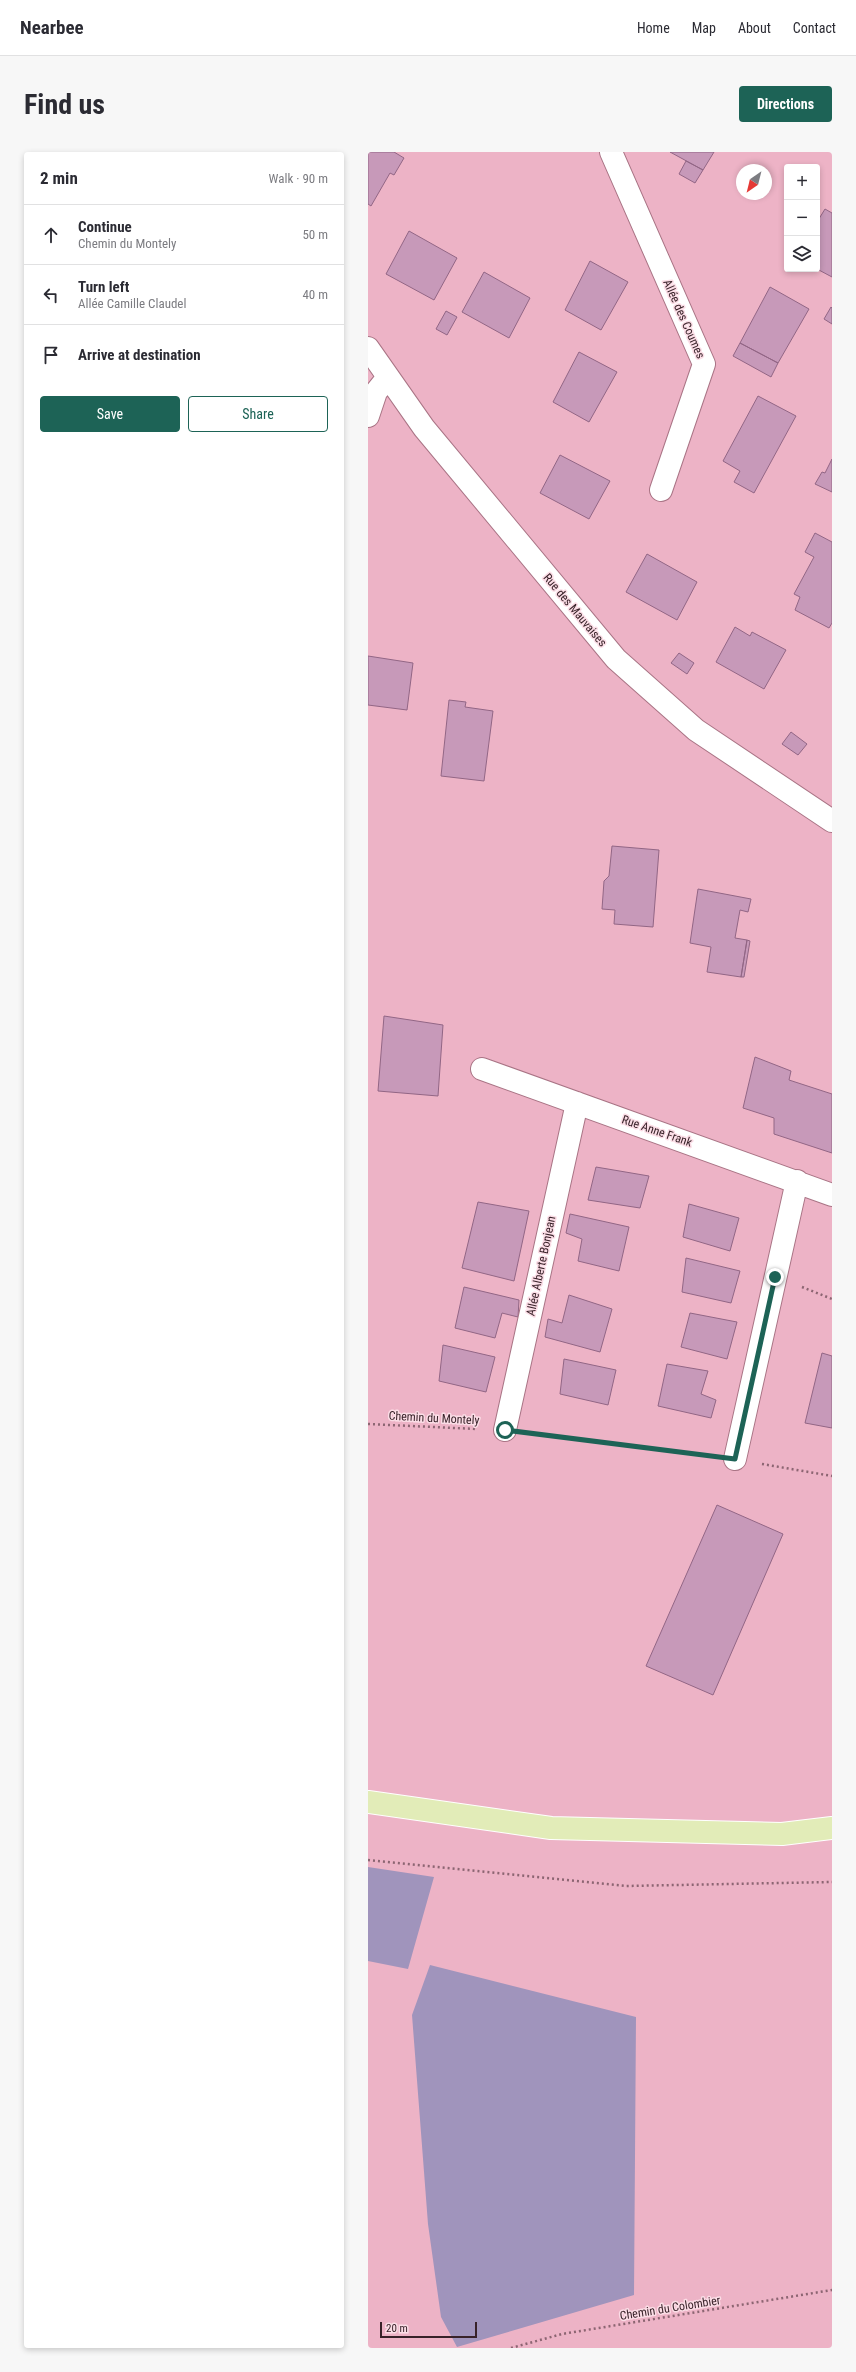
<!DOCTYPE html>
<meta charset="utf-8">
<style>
:root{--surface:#fff;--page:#f7f7f7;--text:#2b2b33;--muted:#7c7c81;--line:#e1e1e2;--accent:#1d6356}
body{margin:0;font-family:"Roboto Condensed",sans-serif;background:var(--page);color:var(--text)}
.controls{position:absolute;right:12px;top:12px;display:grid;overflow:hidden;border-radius:4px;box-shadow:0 2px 6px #0003}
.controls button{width:36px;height:36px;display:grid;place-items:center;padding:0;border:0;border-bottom:1px solid var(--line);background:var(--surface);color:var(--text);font:20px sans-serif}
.compass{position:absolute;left:368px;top:12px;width:36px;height:36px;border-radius:50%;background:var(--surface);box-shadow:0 2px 6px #0003;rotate:215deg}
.scale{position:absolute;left:12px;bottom:10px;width:97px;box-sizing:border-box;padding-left:4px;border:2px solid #382229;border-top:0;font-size:11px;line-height:14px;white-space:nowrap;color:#382229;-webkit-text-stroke:3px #fbdde6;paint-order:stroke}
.stop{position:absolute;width:12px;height:12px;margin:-9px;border:3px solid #1d6356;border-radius:50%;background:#fff}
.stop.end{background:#1d6356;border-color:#fff;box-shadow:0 1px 4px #0008}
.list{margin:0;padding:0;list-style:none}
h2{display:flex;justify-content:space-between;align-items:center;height:52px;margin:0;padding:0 16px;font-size:17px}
h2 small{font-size:13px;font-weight:400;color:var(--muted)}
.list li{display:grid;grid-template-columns:26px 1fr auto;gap:12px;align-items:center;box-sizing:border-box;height:60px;padding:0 16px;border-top:1px solid var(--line)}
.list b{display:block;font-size:15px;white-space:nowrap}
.list p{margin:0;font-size:13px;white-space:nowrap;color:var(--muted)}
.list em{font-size:13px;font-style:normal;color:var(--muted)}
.actions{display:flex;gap:8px;padding:12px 16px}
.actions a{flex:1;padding:9px 0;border:1px solid var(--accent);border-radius:4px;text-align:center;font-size:14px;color:var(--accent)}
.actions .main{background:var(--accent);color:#fff}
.icon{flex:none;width:22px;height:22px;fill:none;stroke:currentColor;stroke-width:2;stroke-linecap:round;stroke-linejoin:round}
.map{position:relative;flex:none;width:464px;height:2196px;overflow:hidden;border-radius:4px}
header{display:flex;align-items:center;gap:24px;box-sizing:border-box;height:56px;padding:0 20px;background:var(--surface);border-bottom:1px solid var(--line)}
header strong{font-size:19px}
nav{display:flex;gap:22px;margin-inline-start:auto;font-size:14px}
.intro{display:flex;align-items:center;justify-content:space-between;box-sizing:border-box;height:96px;padding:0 24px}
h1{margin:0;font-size:28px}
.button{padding:10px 18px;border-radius:4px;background:var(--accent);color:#fff;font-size:14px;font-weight:700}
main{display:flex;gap:24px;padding:0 24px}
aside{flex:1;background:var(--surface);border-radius:4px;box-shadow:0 2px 6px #0003}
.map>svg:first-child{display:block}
.green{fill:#a094bc}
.building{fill:#c799b9;stroke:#926685}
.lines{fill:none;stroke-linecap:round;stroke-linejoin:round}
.minor-casing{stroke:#a97485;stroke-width:24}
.major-casing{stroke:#fff;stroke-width:24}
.path{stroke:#8c6572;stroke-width:2.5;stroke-dasharray:2 3;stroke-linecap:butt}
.minor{stroke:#fff;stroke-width:22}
.major{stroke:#e2ecb8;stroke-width:22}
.route{stroke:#1d6356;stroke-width:5}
.labels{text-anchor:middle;stroke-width:3;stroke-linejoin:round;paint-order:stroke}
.street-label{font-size:12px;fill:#382229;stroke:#fbdde6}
</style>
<header>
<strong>Nearbee</strong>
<nav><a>Home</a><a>Map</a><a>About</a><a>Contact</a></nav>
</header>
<div class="intro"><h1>Find us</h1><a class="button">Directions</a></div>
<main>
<aside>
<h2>2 min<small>Walk · 90 m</small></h2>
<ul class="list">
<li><svg class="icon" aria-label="ahead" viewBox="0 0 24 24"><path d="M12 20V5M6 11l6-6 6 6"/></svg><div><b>Continue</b><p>Chemin du Montely</p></div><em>50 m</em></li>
<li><svg class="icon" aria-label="left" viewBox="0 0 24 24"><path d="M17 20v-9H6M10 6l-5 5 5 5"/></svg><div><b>Turn left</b><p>Allée Camille Claudel</p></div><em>40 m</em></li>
<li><svg class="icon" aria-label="arrive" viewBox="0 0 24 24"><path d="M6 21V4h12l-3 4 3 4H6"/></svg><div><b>Arrive at destination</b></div></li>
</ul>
<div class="actions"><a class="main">Save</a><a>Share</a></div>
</aside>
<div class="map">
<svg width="464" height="2196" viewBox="0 0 464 2196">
<rect width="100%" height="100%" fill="#edb3c6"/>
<path class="green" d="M0 1715 66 1725 40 1817 0 1809Z
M62 1813 268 1865 266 2143 89 2195 73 2165 60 2072 44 1863Z"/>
<path class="building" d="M0 0H26L36 6 26 23 22 21 3 54 0 52Z
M302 0H346L335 18Z
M318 9 335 18 327 31 311 22Z
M457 57 464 61V125L449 117V70Z
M41 79 89 106 66 148 18 122Z
M222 109 260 130 233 178 197 158Z
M116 120 162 146 141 186 94 160Z
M402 135 441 157 410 211 372 191Z
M463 155 464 156V172L456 167Z
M78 159 89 165 79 183 68 177Z
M372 191 410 211 403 225 365 204Z
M211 200 249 220 221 270 185 250Z
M390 244 428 264 386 341 366 330 372 319 355 309Z
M192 303 242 329 221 367 172 341Z
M464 307V340L447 332 454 320 457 321Z
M447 381 464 390V471L461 476 427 458 432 445 426 442 446 405 437 400Z
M279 402 329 430 309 468 258 440Z
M367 475 382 484 384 480 418 498 396 537 348 510Z
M311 501 326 511 319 522 303 511Z
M0 504 45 511 39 558 0 553Z
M81 548 98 550 97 555 125 559 116 629 73 624Z
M423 580 439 592 430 603 414 592Z
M244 694 291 698 285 775 246 772 247 758 234 757 236 729 241 724Z
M330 737 383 747 380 760 372 758 367 786 379 788 373 825 339 820 343 795 322 791Z
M379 788 382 789 376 825H373Z
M16 864 75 873 70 944 10 939Z
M387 905 423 919 421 928 464 942V1001L406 982V966L375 956Z
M228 1015 281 1024 272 1056 220 1048Z
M110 1050 161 1059 146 1129 94 1116Z
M321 1052 371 1066 362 1099 315 1085Z
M202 1062 261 1075 251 1119 210 1109 214 1087 198 1081Z
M318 1106 372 1119 363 1151 314 1140Z
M96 1135 151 1148 150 1165 134 1161 127 1186 87 1176Z
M201 1143 244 1157 232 1200 177 1185 180 1167 194 1171Z
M322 1161 369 1170 359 1207 313 1195Z
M75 1193 127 1205 118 1240 71 1229Z
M454 1201 464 1204V1276L437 1271Z
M196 1207 248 1218 240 1253 192 1242Z
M299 1212 340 1219 333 1242 348 1248 343 1266 290 1254Z
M349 1353 415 1382 345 1543 278 1514Z"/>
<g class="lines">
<g class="minor-casing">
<path id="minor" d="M243 0 336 212 293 338
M0 196 56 276 248 507 328 578 464 669
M0 264 8 240 20 225
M114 917 464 1043
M137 1278 209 951
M367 1307 429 1029"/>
</g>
<g class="major-casing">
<path id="major" d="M0 1650 183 1676 414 1682 464 1676"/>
</g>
<path class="path" d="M434 1135 464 1147
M0 1272 109 1277
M166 1282 339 1304
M394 1312 464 1324
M0 1708 258 1734 464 1730
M143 2196 194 2182 464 2138"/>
<use href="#minor" class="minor"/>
<use href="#major" class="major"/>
</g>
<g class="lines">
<path class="route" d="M137 1278 367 1307 407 1125"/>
</g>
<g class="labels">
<g class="street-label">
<text transform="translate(316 167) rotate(66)" y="4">Allée des Coumes</text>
<text transform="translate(207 458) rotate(50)" y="4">Rue des Mauvaises</text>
<text transform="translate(289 979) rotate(19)" y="4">Rue Anne Frank</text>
<text transform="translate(173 1114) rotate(-78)" y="4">Allée Alberte Bonjean</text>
<text transform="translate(66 1266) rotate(3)" y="4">Chemin du Montely</text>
<text transform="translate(302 2156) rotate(-9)" y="4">Chemin du Colombier</text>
</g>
</g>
</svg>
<div class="controls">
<button>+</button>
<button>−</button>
<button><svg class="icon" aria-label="layers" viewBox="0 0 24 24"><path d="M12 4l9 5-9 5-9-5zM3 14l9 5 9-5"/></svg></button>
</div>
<svg class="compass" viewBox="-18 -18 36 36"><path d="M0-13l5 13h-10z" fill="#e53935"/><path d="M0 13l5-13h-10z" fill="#7c7c81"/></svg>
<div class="scale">20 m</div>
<div class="stop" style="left:137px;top:1278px"></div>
<div class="stop end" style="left:407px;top:1125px"></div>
</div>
</main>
